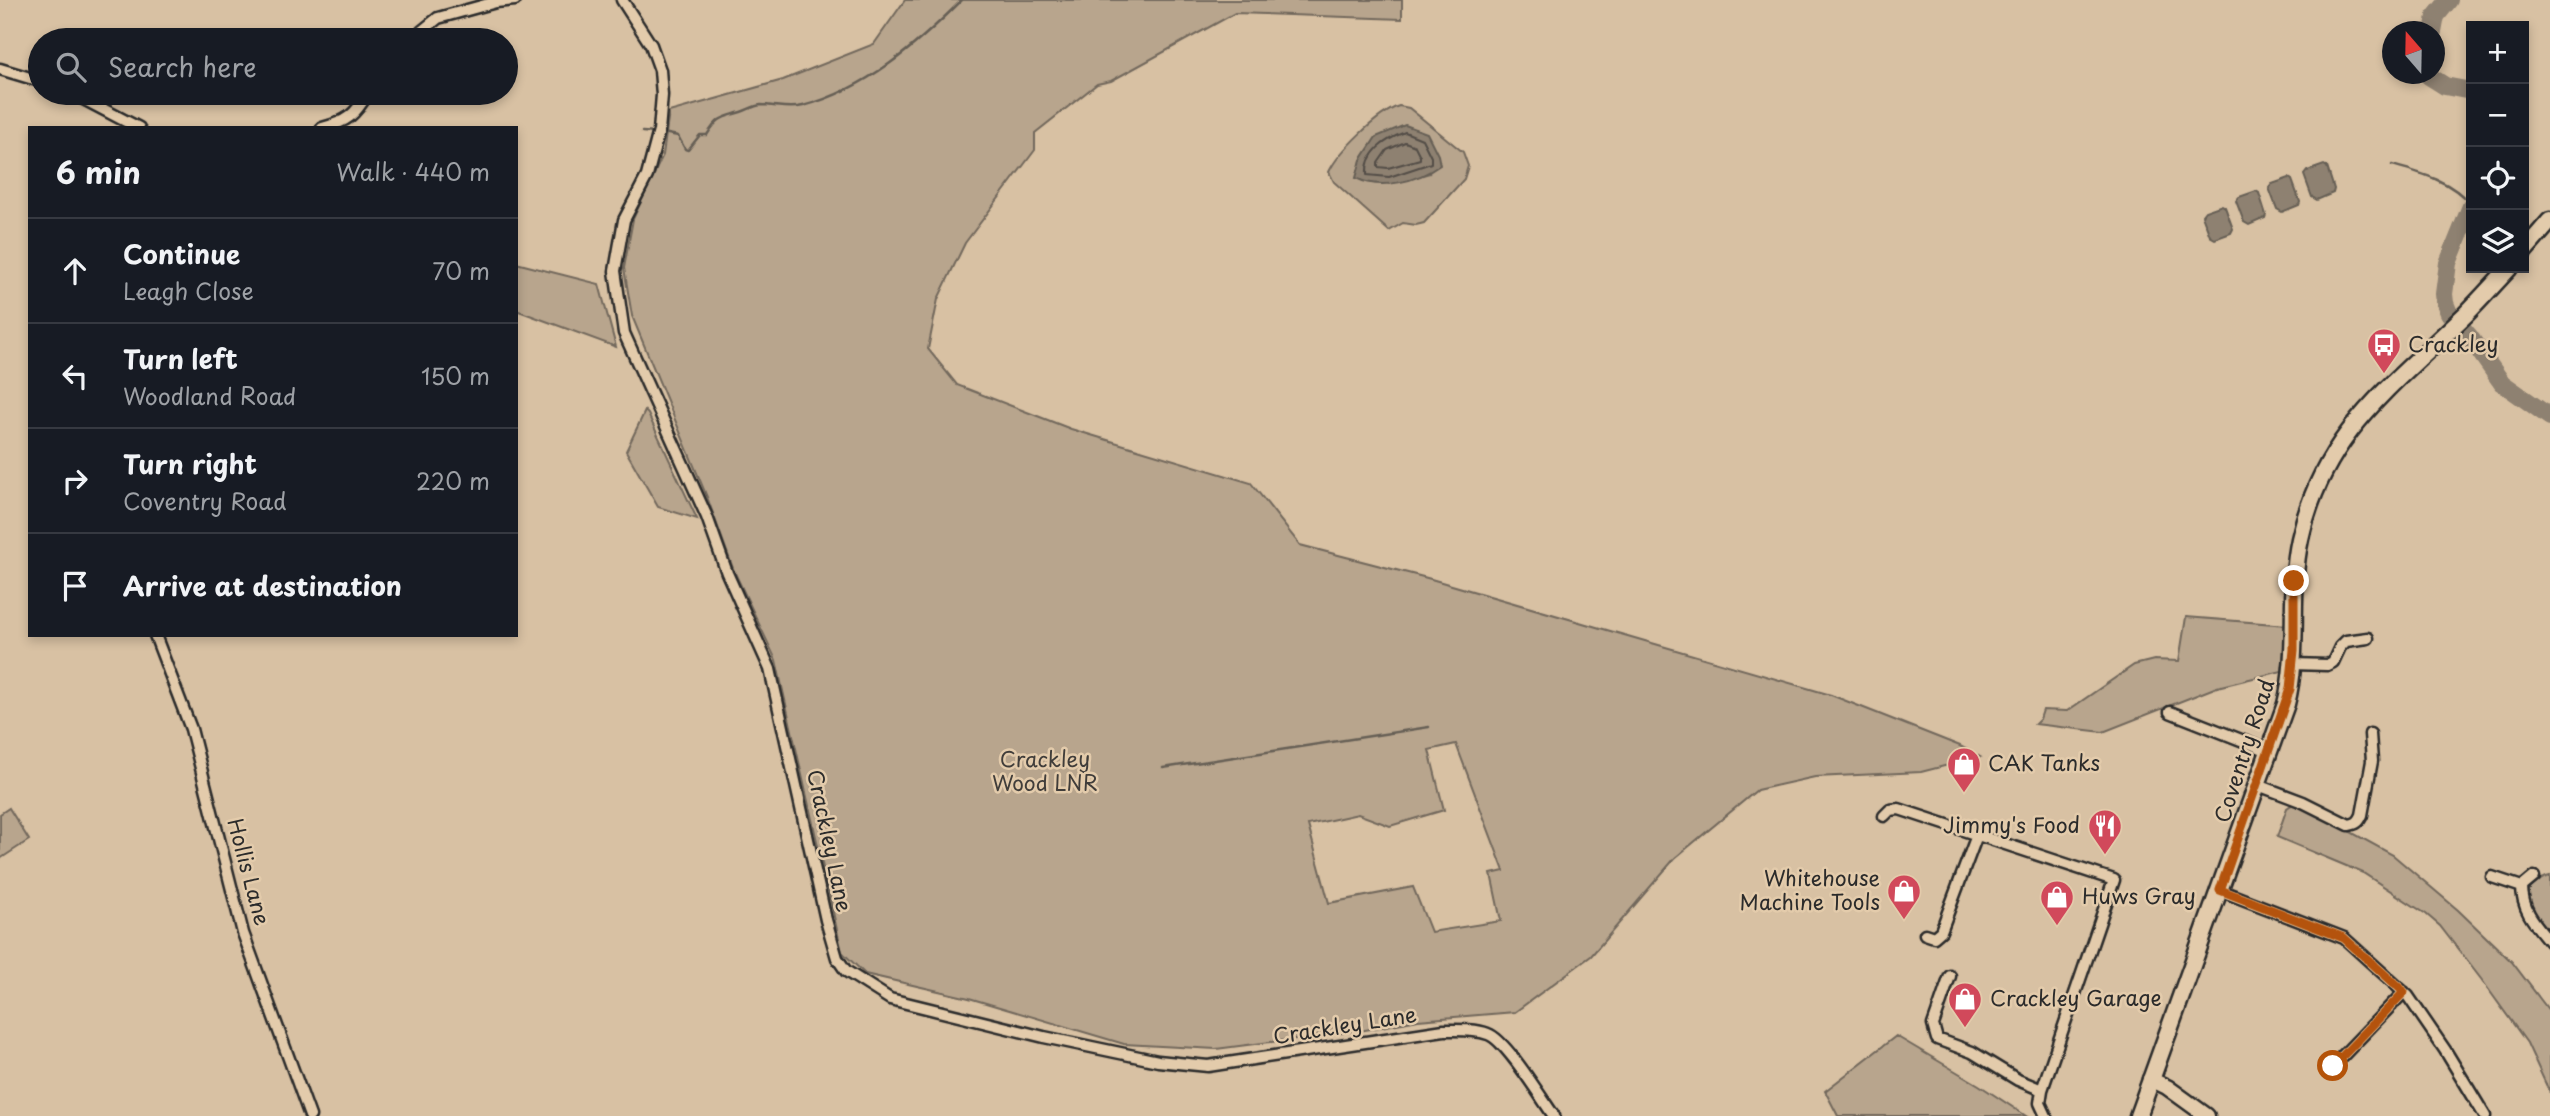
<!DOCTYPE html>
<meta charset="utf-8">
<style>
:root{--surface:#171b24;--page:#242831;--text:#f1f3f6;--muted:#9ea1a6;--line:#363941}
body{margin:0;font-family:"Playpen Sans",sans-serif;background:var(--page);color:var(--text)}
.controls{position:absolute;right:21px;top:21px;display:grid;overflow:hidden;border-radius:0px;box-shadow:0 4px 10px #0003}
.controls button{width:63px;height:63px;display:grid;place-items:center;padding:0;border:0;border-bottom:2px solid var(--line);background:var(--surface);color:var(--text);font:35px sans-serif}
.compass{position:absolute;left:2382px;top:21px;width:63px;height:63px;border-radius:50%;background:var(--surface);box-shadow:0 4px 10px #0003;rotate:340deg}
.stop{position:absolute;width:21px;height:21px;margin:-16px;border:5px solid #b45309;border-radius:50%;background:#fff}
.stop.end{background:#b45309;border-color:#fff;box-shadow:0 2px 7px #0008}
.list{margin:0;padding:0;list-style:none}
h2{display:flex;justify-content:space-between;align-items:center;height:91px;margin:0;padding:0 28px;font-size:30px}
h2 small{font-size:23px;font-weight:400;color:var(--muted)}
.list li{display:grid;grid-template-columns:46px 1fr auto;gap:21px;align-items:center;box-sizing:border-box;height:105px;padding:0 28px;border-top:2px solid var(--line)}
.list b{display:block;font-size:26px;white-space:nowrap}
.list p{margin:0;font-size:23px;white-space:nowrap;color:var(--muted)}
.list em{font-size:23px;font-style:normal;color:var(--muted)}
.icon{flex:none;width:38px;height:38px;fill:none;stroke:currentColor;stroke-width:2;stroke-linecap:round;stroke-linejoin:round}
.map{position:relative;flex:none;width:2550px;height:1116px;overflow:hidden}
.search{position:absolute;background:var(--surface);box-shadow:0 4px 10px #0003;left:28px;top:28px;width:490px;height:77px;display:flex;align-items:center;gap:18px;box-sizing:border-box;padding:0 24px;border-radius:38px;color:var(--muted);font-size:26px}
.panel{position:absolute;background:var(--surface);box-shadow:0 4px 10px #0003;left:28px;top:126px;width:490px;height:511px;border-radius:0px}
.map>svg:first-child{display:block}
.green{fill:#b8a58d;stroke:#72685c;stroke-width:2;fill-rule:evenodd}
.water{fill:#8e8171;stroke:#665f55;stroke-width:2}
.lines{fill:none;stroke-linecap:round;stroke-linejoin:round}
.shore{stroke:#534d47;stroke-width:2}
.stream{stroke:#665f55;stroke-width:2.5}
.river{stroke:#8e8171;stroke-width:18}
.street-casing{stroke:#2b2b2b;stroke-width:15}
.secondary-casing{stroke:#2b2b2b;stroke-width:19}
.primary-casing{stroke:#2b2b2b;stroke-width:21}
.street{stroke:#e3cbab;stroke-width:10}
.secondary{stroke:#e3cbab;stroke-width:14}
.primary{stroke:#e3cbab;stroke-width:16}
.route{stroke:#b45309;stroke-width:9}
.labels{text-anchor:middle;stroke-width:5;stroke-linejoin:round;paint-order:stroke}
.poi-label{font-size:21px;fill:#2b2b2b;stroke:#e3cbab;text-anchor:start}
.street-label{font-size:21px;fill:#2b2b2b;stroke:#e3cbab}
.park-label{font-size:21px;fill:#403d3a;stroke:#e3cbab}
</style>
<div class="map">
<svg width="2550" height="1116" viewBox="0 0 2550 1116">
<rect width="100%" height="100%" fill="#d8c1a3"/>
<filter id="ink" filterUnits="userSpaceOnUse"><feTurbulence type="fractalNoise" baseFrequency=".0143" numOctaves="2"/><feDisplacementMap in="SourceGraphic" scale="14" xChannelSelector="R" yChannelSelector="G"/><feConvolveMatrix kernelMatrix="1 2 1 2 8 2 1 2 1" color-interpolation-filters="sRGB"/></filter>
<g filter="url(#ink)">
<path class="green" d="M905 0H1402V19L1235 13 1111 81 1097 84 1035 133V150L965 243 938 299 928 349 957 385 1071 429 1251 483 1300 545 1431 579 1831 695 1960 746 1980 757 1921 772 1815 777 1757 790 1675 858 1591 956 1515 1012 1418 1020 1365 1030 1216 1049 1124 1044 969 998 865 974 842 952 776 660 734 571 707 497 632 316 624 268 633 219 663 155 669 112 783 80 874 44ZM1456 744 1504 871 1491 874 1501 921 1431 932 1413 887 1329 903 1308 825 1358 814 1390 826 1444 810 1429 750Z
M1399 106 1409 108 1463 152 1468 166 1464 179 1424 223 1416 225 1403 223 1389 231 1334 182 1329 172C1338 152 1378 113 1399 106ZM1361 160 1430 173 1389 184 1360 167Z
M516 263 599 284 616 347 516 310Z
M645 411 648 414 697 519 658 507 626 451Z
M2186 617 2287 625 2282 671 2217 687 2103 732 2035 724 2040 719 2043 710 2067 711 2134 665 2154 660 2179 661Z
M2296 802 2393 855 2458 910 2512 962 2550 1012V1093L2527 1043 2481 979 2440 926 2426 914 2363 873 2277 837 2287 808Z
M9 808 29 840 0 859V814Z
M2550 876V927L2547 929 2531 911 2527 896C2529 886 2541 878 2550 876Z
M1896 1036 1979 1085 2026 1116H1838L1825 1091Z"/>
<path class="water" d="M1405 125 1427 133 1438 155 1440 165C1418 181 1381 191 1356 178L1361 160 1376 137Z
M2324 165 2327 167 2334 189 2333 193 2317 200 2312 197 2304 175 2307 171Z
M2289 178 2292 180 2300 202 2299 205 2282 212 2277 209 2269 188 2272 184Z
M2256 191 2259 193 2266 215 2265 218 2249 225 2244 222 2236 201 2239 197Z
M2222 205 2225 207 2233 229 2231 233 2215 239 2210 236 2202 215 2205 211Z"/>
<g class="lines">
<path class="shore" d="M1405 132 1422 139 1431 157V163L1389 177 1367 175C1365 152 1385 140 1405 132Z
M1405 142 1415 146 1420 156V159L1388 168 1378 167V163L1387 150Z"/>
<path class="stream" d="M642 132 656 133
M663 133 678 136 685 149 688 150 700 135H707C719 116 722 118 741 112 748 110 753 106 761 105 775 105 789 110 803 106 867 89 917 45 962 0
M2392 165C2421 173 2452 181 2471 205
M1163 768 1429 727"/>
<path class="river" d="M2433 32 2436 16 2449 0
M2429 74V76L2445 86 2471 91
M2471 206 2448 263 2444 294 2445 303 2449 313 2469 336 2502 383 2550 417"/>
<g class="street-casing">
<path id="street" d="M622 0 651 45 660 70 662 95 659 131 647 176 624 220 615 271 624 333 707 517 727 573 770 669 826 920 837 958 846 971 890 999 1044 1037 1158 1061 1208 1066 1444 1030C1458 1030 1475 1029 1488 1034 1506 1040 1541 1098 1554 1116
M411 40 438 18 496 2 515 0
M0 69 40 81
M72 93 139 128
M322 128C347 122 355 115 368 93
M155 635 191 729 243 933 310 1116
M2293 664 2327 665 2333 662 2340 647 2346 641 2368 638
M2170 712 2269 751
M2258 785 2303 802 2349 825C2356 824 2359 822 2362 815L2372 761 2370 734
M1884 816 1890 810 1899 809 2114 880 2042 1090 2040 1103 2046 1116
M2492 877 2522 887
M2534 877 2522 887C2522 911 2536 925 2550 942
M2219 890 2344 938 2408 996 2445 1050 2485 1116
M1925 934 1934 937 1941 931 1977 835
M1950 976 1933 1025 1937 1039 1972 1052 2018 1080 2042 1090
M2333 1066 2404 992"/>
</g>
<g class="secondary-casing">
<path id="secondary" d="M2150 1079 2167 1087 2207 1116"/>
</g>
<g class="primary-casing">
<path id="primary" d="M2524 251 2550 221
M2138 1116 2286 704C2300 649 2288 593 2300 539 2323 433 2392 386 2465 315 2480 300 2494 284 2509 268"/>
</g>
<use href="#street" class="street"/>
<use href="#secondary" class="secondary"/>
<use href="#primary" class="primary"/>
</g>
</g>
<g class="lines" filter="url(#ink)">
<path class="route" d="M2294 581V650L2290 689 2220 890 2344 938 2404 992 2333 1066"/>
</g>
<defs>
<g id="bus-pin" transform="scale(1.75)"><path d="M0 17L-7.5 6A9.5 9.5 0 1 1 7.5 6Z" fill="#d1495b" stroke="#e3cbab"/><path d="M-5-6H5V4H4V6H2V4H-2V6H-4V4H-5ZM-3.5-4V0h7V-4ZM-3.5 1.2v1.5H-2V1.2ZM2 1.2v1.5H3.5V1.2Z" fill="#fff"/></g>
<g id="shop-pin" transform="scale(1.75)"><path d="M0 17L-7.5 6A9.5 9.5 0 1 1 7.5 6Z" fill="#d1495b" stroke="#e3cbab"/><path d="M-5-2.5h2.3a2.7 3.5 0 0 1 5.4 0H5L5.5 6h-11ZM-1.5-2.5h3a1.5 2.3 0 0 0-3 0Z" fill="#fff"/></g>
<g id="restaurant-pin" transform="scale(1.75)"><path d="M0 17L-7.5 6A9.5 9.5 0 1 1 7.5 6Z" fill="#d1495b" stroke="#e3cbab"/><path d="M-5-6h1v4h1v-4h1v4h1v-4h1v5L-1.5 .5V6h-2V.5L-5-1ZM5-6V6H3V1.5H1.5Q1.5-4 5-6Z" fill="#fff"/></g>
</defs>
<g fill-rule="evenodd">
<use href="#bus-pin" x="2384" y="345"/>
<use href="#shop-pin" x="1964" y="764"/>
<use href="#restaurant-pin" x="2105" y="826"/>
<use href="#shop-pin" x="1904" y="891"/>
<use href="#shop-pin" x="2057" y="897"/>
<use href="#shop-pin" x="1965" y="999"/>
</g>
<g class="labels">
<g class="poi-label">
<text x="2408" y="352">Crackley</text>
<text x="1988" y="771">CAK Tanks</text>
<text x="2080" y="833" text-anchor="end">Jimmy's Food</text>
<text x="1880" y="886" text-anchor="end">Whitehouse<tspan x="1880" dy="24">Machine Tools</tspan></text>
<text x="2082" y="904">Huws Gray</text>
<text x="1990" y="1006">Crackley Garage</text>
</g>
<g class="street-label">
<text transform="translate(2245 751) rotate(-72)" y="7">Coventry Road</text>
<text transform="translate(829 841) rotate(78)" y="7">Crackley Lane</text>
<text transform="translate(248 872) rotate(75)" y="7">Hollis Lane</text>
<text transform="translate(1345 1026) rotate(-9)" y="7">Crackley Lane</text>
</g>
<g class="park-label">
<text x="1045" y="767">Crackley<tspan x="1045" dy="24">Wood LNR</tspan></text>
</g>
</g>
</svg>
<div class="controls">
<button>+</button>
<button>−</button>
<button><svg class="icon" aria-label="locate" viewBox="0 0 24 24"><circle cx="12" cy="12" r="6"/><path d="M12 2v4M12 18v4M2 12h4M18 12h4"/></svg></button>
<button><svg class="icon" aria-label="layers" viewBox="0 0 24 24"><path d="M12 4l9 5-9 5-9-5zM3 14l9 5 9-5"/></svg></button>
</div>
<svg class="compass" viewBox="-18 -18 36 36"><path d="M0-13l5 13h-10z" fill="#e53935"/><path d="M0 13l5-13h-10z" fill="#9ea1a6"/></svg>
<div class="stop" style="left:2333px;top:1066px"></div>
<div class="stop end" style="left:2294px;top:581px"></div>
<div class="search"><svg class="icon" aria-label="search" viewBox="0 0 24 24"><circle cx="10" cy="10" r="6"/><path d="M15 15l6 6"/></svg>Search here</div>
<section class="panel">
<h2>6 min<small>Walk · 440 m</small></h2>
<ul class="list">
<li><svg class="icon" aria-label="ahead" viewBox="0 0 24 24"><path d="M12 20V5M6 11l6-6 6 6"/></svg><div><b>Continue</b><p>Leagh Close</p></div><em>70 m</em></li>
<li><svg class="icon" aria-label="left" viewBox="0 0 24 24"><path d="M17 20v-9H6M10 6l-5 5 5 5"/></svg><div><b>Turn left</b><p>Woodland Road</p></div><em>150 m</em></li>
<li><svg class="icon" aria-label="right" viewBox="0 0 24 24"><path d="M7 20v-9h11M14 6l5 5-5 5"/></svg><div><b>Turn right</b><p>Coventry Road</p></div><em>220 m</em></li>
<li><svg class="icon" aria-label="arrive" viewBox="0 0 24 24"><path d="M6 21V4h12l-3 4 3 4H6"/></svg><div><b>Arrive at destination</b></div></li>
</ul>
</section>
</div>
